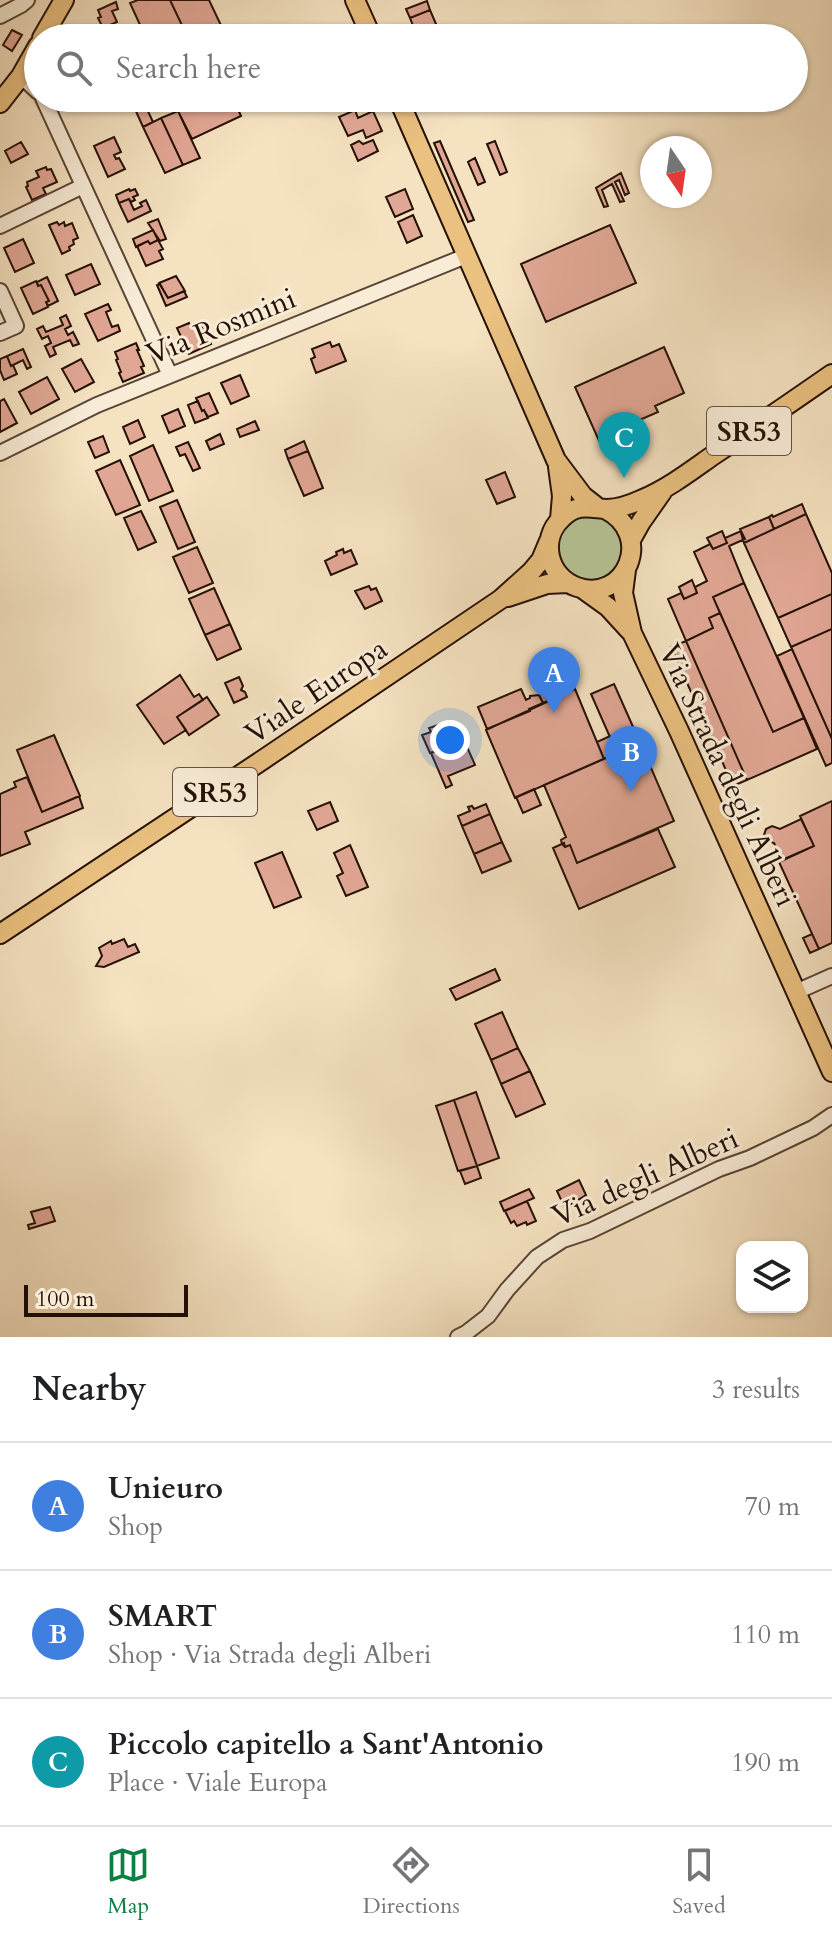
<!DOCTYPE html>
<meta charset="utf-8">
<style>
:root{--surface:#fff;--page:#f2f2f2;--text:#202124;--muted:#757577;--line:#e0e0e0;--accent:#0b8043}
body{margin:0;font-family:Cardo,serif;background:var(--page);color:var(--text)}
.controls{position:absolute;right:24px;bottom:24px;display:grid;overflow:hidden;border-radius:16px;box-shadow:0 2px 6px #0004}
.controls button{width:72px;height:72px;display:grid;place-items:center;padding:0;border:0;border-bottom:2px solid var(--line);background:var(--surface);color:var(--text);font:40px sans-serif}
.compass{position:absolute;left:640px;top:136px;width:72px;height:72px;border-radius:50%;background:var(--surface);box-shadow:0 2px 6px #0004;rotate:167deg}
.scale{position:absolute;left:24px;bottom:20px;width:164px;box-sizing:border-box;padding-left:8px;border:4px solid #251006;border-top:0;font-size:22px;line-height:28px;white-space:nowrap;color:#251006;-webkit-text-stroke:6px #f8ecd7;paint-order:stroke}
.you{position:absolute;left:450px;top:740px;width:28px;height:28px;margin:-20px;border:6px solid #fff;border-radius:50%;background:#1a73e8;box-shadow:0 0 0 12px #1a73e833}
.badge{display:grid;place-items:center;width:52px;height:52px;border-radius:50%;background:var(--accent);color:#fff;font-size:26px;font-weight:700}
.pin{position:absolute;translate:-50% -66px;filter:drop-shadow(0 2px 4px #0008)}
.pin::after{content:'';position:absolute;top:42px;width:28px;height:24px;background:inherit;clip-path:polygon(0 0,100% 0,50% 100%)}
.list{margin:0;padding:0;list-style:none}
h2{display:flex;justify-content:space-between;align-items:center;height:104px;margin:0;padding:0 32px;font-size:34px}
h2 small{font-size:26px;font-weight:400;color:var(--muted)}
.list li{display:grid;grid-template-columns:52px 1fr auto;gap:24px;align-items:center;box-sizing:border-box;height:128px;padding:0 32px;border-top:2px solid var(--line)}
.list b{display:block;font-size:30px;white-space:nowrap}
.list p{margin:0;font-size:26px;white-space:nowrap;color:var(--muted)}
.list em{font-size:26px;font-style:normal;color:var(--muted)}
.icon{flex:none;width:44px;height:44px;fill:none;stroke:currentColor;stroke-width:2;stroke-linecap:round;stroke-linejoin:round}
.map{position:relative;flex:none;width:832px;height:1337px;overflow:hidden}
.search{position:absolute;background:var(--surface);box-shadow:0 2px 6px #0004;left:24px;right:24px;top:24px;height:88px;display:flex;align-items:center;gap:20px;box-sizing:border-box;padding:0 28px;border-radius:44px;color:var(--muted);font-size:30px}
.sheet{height:488px;background:var(--surface)}
nav{display:flex;justify-content:space-around;align-items:center;box-sizing:border-box;height:112px;border-top:2px solid var(--line);background:var(--surface);font-size:22px;color:var(--muted)}
nav a{display:grid;justify-items:center;gap:4px}
nav .on{color:var(--accent)}
.map>svg:first-child{display:block}
.green{fill:#b8c496;stroke:#6e6a4e;stroke-width:2}
.building{fill:#e1a795;stroke:#251006;stroke-width:2}
.lines{fill:none;stroke-linecap:round;stroke-linejoin:round}
.minor-casing{stroke:#594435;stroke-width:18}
.major-casing{stroke:#251006;stroke-width:22}
.minor{stroke:#f8ecd7;stroke-width:14}
.major{stroke:#eac180;stroke-width:18}
.labels{text-anchor:middle;stroke-width:6;stroke-linejoin:round;paint-order:stroke}
.shield{fill:#f8ecd7;stroke:#645245;stroke-width:2}
.shield-label{font-size:28px;font-weight:bold;fill:#251006}
.street-label{font-size:30px;fill:#251006;stroke:#f8ecd7}
</style>
<div class="map">
<svg width="832" height="1337" viewBox="0 0 832 1337">
<rect width="100%" height="100%" fill="#f5e2c1"/>
<filter id="stains"><feTurbulence type="fractalNoise" baseFrequency=".0025" numOctaves="4"/><feColorMatrix values="0 0 0 0 .2 0 0 0 0 .09 0 0 0 0 .02 0 0 0 .5 -.17"/></filter>
<radialGradient id="worn" r=".72"><stop offset=".6" stop-color="#630" stop-opacity="0"/><stop offset="1" stop-color="#630" stop-opacity=".3"/></radialGradient>
<path class="green" d="M583 515C605 515 626 525 623 550 623 554 623 559 622 563 612 584 578 588 564 570 563 569 560 559 560 558 553 537 565 524 583 515Z"/>
<path class="building" d="M138 0H170L188 38H146L130 3Z
M170 0H209L227 38H188Z
M427 1 430 10 410 18 406 9Z
M116 2 118 9 112 11 117 22 103 28 98 18 101 17 98 10Z
M430 10 442 38H418L410 18Z
M12 30 22 35 12 51 3 45Z
M130 98H142L153 122 143 127Z
M174 98H205L179 110Z
M205 98H233L241 116 192 139 178 111Z
M355 110 358 118 373 111 382 131 366 138 363 130 348 136 339 117Z
M178 111 200 158 183 165 161 118Z
M161 118 183 165 165 173 143 127Z
M114 137 121 152 114 155 116 159 119 158 125 169 108 177 94 146Z
M373 140 378 151 358 161 351 145 359 141 363 144Z
M440 141 474 220 468 222 434 143Z
M495 141 507 172 500 175 487 144Z
M21 142 28 154 11 163 5 151Z
M475 158 485 182 478 185 468 162Z
M46 167 47 170 51 169 57 182 43 188 46 194 32 200 26 187 28 186 27 182 39 177 36 171Z
M621 173 629 193 625 195 619 180 615 182 624 201 620 202 612 184 602 190 608 206 604 207 596 188Z
M129 189 130 191 135 189 138 195 133 197 135 200 131 202 129 199 119 203 116 195Z
M405 189 413 209 395 217 386 197Z
M129 199 134 210 142 206 140 203 146 200 151 211 128 222 119 203Z
M413 215 422 236 407 243 398 222Z
M158 219 166 239 160 241 148 223Z
M57 222 59 225 64 222 65 226 72 223 78 238 73 240 74 244 69 247 70 250 62 254 49 225Z
M610 225 636 283 546 322 521 264Z
M153 230 158 240 150 244 148 241 136 247 133 239Z
M23 239 34 263 15 272 4 248Z
M158 240 163 249 159 251 163 259 146 266 137 246 148 241 150 244Z
M91 264 100 284 75 295 66 275Z
M176 276 185 291 168 298 159 283Z
M47 277 58 301 48 306 46 302 49 301 41 285 38 286 37 282Z
M36 281 38 286 41 285 49 301 46 302 48 307 33 314 21 288Z
M160 284 168 298 184 291 187 297 166 306 157 285Z
M108 304 111 310 106 312 112 327 118 325 120 331 98 341 85 314Z
M66 315 71 326 65 329 68 335 73 332 79 344 73 346 70 340 53 347 56 354 50 357 45 346 51 343 48 336 42 339 37 329 43 326 46 332 63 325 60 318Z
M189 323 191 327 201 323 211 344 189 354 177 328Z
M330 342 332 347 339 344 346 361 316 373 311 359 315 357 312 349Z
M136 343 139 350H137L144 366 141 367 144 373 123 382 119 373 121 372 116 360 118 359 115 352Z
M664 347 684 393 655 406 658 412 628 425 630 430 600 443 575 387Z
M23 349 31 367 27 369 23 360 11 366 7 356Z
M7 356 11 366 13 365 17 374 4 380 0 370V359Z
M81 359 94 382 75 392 62 369Z
M240 375 249 396 231 404 221 383Z
M47 377 59 399 31 414 19 392Z
M209 393 218 413 208 417 204 410 202 411 196 398Z
M4 399 17 423 0 432V401Z
M198 401 202 411 204 410 208 418 195 423 188 405Z
M178 409 185 426 169 433 162 416Z
M138 420 145 437 130 444 123 427Z
M255 421 259 430 240 437 237 429Z
M220 434 224 444 210 450 206 441Z
M103 436 109 452 95 458 88 442Z
M304 441 308 451 288 459 285 450Z
M188 442 200 468 193 471 185 454 180 456 176 447Z
M153 445 173 491 149 501 130 456Z
M308 451 323 488 304 496 288 459Z
M120 460 140 505 116 515 96 471Z
M505 472 515 497 497 504 486 480Z
M177 500 195 542 178 549 160 507Z
M802 504 806 514 774 529 769 517 772 515 773 517Z
M141 511 156 542 138 550 124 518Z
M806 514 832 573V594L778 618 744 543Z
M769 517 774 529 744 543 740 529Z
M722 531 727 543 713 549 707 538Z
M741 531 745 539 729 546 744 583 713 597 720 613 709 618 713 628 686 641 668 599 681 593 684 599 697 593 695 587 707 581 694 552 710 544 713 549 727 543 725 538Z
M197 547 213 583 189 593 173 557Z
M343 549 344 553 351 550 357 564 331 575 325 561 337 555 336 552Z
M692 580 697 593 684 599 679 587Z
M744 583 804 718 773 732 713 597Z
M369 586 371 590 376 588 382 601 365 609 355 591Z
M214 588 230 624 205 635 189 599Z
M832 594V629L791 647 778 618Z
M720 613 773 732 804 718 817 749 747 780 686 641 713 628 709 618Z
M230 624 241 649 217 660 205 635Z
M832 629V739L791 647Z
M686 641 747 780 733 786 671 647Z
M792 649 832 739V763L826 766 777 656Z
M180 675 194 697 199 694 203 700 177 717 186 730 164 744 137 705Z
M239 677 243 686 241 690 245 692 247 697 234 703 225 683Z
M573 684 575 689 543 703 539 695 548 692 554 693Z
M614 684 638 738 646 753 651 768 674 821 577 863 570 845 565 847 562 844 561 840 566 837 544 785 617 753 591 694Z
M521 689 526 700 530 698V696L539 695 543 703 529 709 530 711 487 729 478 707Z
M575 689 604 759 515 798 486 730Z
M207 697 219 715 189 735 177 717Z
M441 724 445 734 452 731 457 744 430 753 422 735 431 732 429 728Z
M54 735 80 796 42 812 17 750Z
M610 736 617 753 604 759 597 742Z
M464 740 475 765 448 776 452 785 446 788 431 753 437 751V752Z
M27 777 42 812 79 796 83 808 25 832 30 844 0 856V794L16 787 14 782Z
M534 789 541 805 523 813 516 797Z
M832 801V943L819 949 779 862 814 846 800 816Z
M330 802 338 821 317 830 308 811Z
M486 804 490 814 462 826 458 816 470 811 468 807 472 806 474 809Z
M490 814 502 842 474 854 462 826Z
M801 819 814 846 782 860 774 843 766 840 764 835 766 829 772 826 780 829Z
M658 829 675 867 579 909 553 848 564 843 565 847 570 845 577 863Z
M502 842 511 861 482 873 474 854Z
M350 845 368 887 346 896 337 876 343 873 334 853Z
M282 852 301 897 274 908 255 863Z
M812 934 819 949 810 953 803 938Z
M124 939 128 947 135 944 139 952 104 967 96 966 102 956 99 948 111 941 112 944Z
M495 969 500 980 456 1000 450 989Z
M502 1012 518 1048 491 1060 475 1024Z
M518 1048 530 1071 501 1084 491 1060Z
M530 1071 545 1104 516 1117 501 1084Z
M476 1092 499 1158 477 1166 454 1100Z
M454 1100 477 1166 458 1171 436 1106Z
M477 1166 481 1178 465 1184 460 1171Z
M579 1180 586 1195 565 1208 557 1191Z
M529 1189 534 1198 504 1211 500 1202Z
M527 1201 536 1221 527 1225 526 1222 517 1226 514 1221 511 1223 505 1211Z
M50 1207 55 1221 29 1229 28 1225 35 1223 31 1212Z"/>
<g class="lines">
<g class="minor-casing">
<path id="minor" d="M0 16 21 5 27 0
M21 76 38 92
M43 98 170 375
M0 226 83 186
M0 291 16 326 0 333
M0 453 97 405 466 256
M796 992 832 976
M458 1337 466 1333 488 1316 507 1290 537 1257 563 1240 590 1231 719 1169 750 1158 813 1128 832 1115"/>
</g>
<g class="major-casing">
<path id="major" d="M355 0 372 38
M42 38 64 0
M398 98 556 460 583 496 597 507
M0 103 21 76 38 46
M558 467 562 496 560 519
M605 509C656 535 625 604 577 587 548 577 539 539 562 518 577 503 589 508 607 509 619 509 632 504 643 499 669 488 692 470 715 454 754 428 793 401 832 374
M631 540 641 522 662 492
M626 570 623 593 632 633 679 731 832 1072
M583 589 608 607 630 631
M508 597 547 584 568 583
M0 934 258 763 501 599 531 572 541 560 549 541"/>
</g>
<use href="#minor" class="minor"/>
<use href="#major" class="major"/>
</g>
<g class="labels">
<g class="shield">
<rect x="707" y="407" width="84" height="48" rx="6"/>
<rect x="173" y="768" width="84" height="48" rx="6"/>
</g>
<g class="shield-label">
<text x="749" y="441">SR53</text>
<text x="215" y="802">SR53</text>
</g>
<g class="street-label">
<text transform="translate(221 326) rotate(-22)" y="10">Via Rosmini</text>
<text transform="translate(316 691) rotate(-34)" y="10">Viale Europa</text>
<text transform="translate(728 775) rotate(65)" y="10">Via Strada degli Alberi</text>
<text transform="translate(645 1177) rotate(-24)" y="10">Via degli Alberi</text>
</g>
</g>
<rect width="100%" height="100%" filter="url(#stains)"/>
<rect width="100%" height="100%" fill="url(#worn)"/>
</svg>
<div class="controls">
<button><svg class="icon" aria-label="layers" viewBox="0 0 24 24"><path d="M12 4l9 5-9 5-9-5zM3 14l9 5 9-5"/></svg></button>
</div>
<svg class="compass" viewBox="-18 -18 36 36"><path d="M0-13l5 13h-10z" fill="#e53935"/><path d="M0 13l5-13h-10z" fill="#757577"/></svg>
<div class="scale">100 m</div>
<div class="you"></div>
<div class="pin badge" style="left:554px;top:713px;background:#3f7fe0">A</div>
<div class="pin badge" style="left:631px;top:792px;background:#3f7fe0">B</div>
<div class="pin badge" style="left:624px;top:478px;background:#0f9aa8">C</div>
<div class="search"><svg class="icon" aria-label="search" viewBox="0 0 24 24"><circle cx="10" cy="10" r="6"/><path d="M15 15l6 6"/></svg>Search here</div>
</div>
<section class="sheet">
<h2>Nearby<small>3 results</small></h2>
<ul class="list">
<li><span class="badge" style="background:#3f7fe0">A</span><div><b>Unieuro</b><p>Shop</p></div><em>70 m</em></li>
<li><span class="badge" style="background:#3f7fe0">B</span><div><b>SMART</b><p>Shop · Via Strada degli Alberi</p></div><em>110 m</em></li>
<li><span class="badge" style="background:#0f9aa8">C</span><div><b>Piccolo capitello a Sant'Antonio</b><p>Place · Viale Europa</p></div><em>190 m</em></li>
</ul>
</section>
<nav>
<a class="on"><svg class="icon" aria-label="map" viewBox="0 0 24 24"><path d="M3 6l6-2 6 2 6-2v14l-6 2-6-2-6 2zM9 4v14M15 6v14"/></svg>Map</a>
<a><svg class="icon" aria-label="directions" viewBox="0 0 24 24"><path d="M12 3l9 9-9 9-9-9zM9 14v-3h6M13 9l2 2-2 2"/></svg>Directions</a>
<a><svg class="icon" aria-label="saved" viewBox="0 0 24 24"><path d="M7 4h10v16l-5-4-5 4z"/></svg>Saved</a>
</nav>
